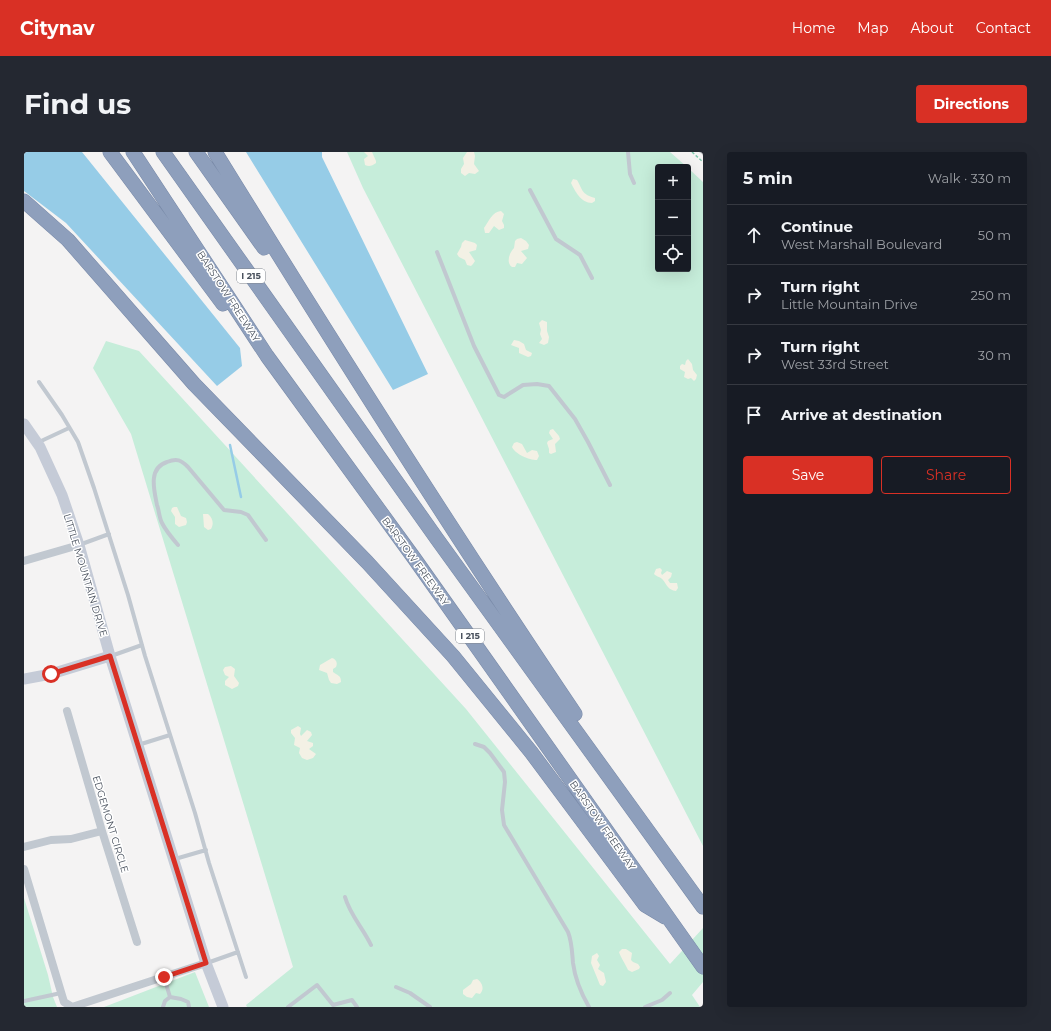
<!DOCTYPE html>
<meta charset="utf-8">
<style>
:root{--surface:#171b24;--page:#242831;--text:#f1f3f6;--muted:#9ea1a6;--line:#363941;--accent:#d93025}
body{margin:0;font-family:Montserrat,sans-serif;background:var(--page);color:var(--text)}
.controls{position:absolute;right:12px;top:12px;display:grid;overflow:hidden;border-radius:4px;box-shadow:0 4px 16px #0002}
.controls button{width:36px;height:36px;display:grid;place-items:center;padding:0;border:0;border-bottom:1px solid var(--line);background:var(--surface);color:var(--text);font:20px sans-serif}
.stop{position:absolute;width:12px;height:12px;margin:-9px;border:3px solid #d93025;border-radius:50%;background:#fff}
.stop.end{background:#d93025;border-color:#fff;box-shadow:0 1px 4px #0008}
.list{margin:0;padding:0;list-style:none}
h2{display:flex;justify-content:space-between;align-items:center;height:52px;margin:0;padding:0 16px;font-size:17px}
h2 small{font-size:13px;font-weight:400;color:var(--muted)}
.list li{display:grid;grid-template-columns:26px 1fr auto;gap:12px;align-items:center;box-sizing:border-box;height:60px;padding:0 16px;border-top:1px solid var(--line)}
.list b{display:block;font-size:15px;white-space:nowrap}
.list p{margin:0;font-size:13px;white-space:nowrap;color:var(--muted)}
.list em{font-size:13px;font-style:normal;color:var(--muted)}
.actions{display:flex;gap:8px;padding:12px 16px}
.actions a{flex:1;padding:9px 0;border:1px solid var(--accent);border-radius:4px;text-align:center;font-size:14px;color:var(--accent)}
.actions .main{background:var(--accent);color:#fff}
.icon{flex:none;width:22px;height:22px;fill:none;stroke:currentColor;stroke-width:2;stroke-linecap:round;stroke-linejoin:round}
.map{position:relative;flex:none;width:679px;height:855px;overflow:hidden;border-radius:4px}
header{display:flex;align-items:center;gap:24px;box-sizing:border-box;height:56px;padding:0 20px;background:var(--accent);color:#fff}
header strong{font-size:19px}
nav{display:flex;gap:22px;margin-inline-start:auto;font-size:14px}
.intro{display:flex;align-items:center;justify-content:space-between;box-sizing:border-box;height:96px;padding:0 24px}
h1{margin:0;font-size:28px}
.button{padding:10px 18px;border-radius:4px;background:var(--accent);color:#fff;font-size:14px;font-weight:700}
main{display:flex;gap:24px;padding:0 24px}
aside{flex:1;background:var(--surface);border-radius:4px;box-shadow:0 4px 16px #0002}
.map>svg:first-child{display:block}
.green{fill:#c6edda}
.sand{fill:#f3f1e5}
.water{fill:#96cce7}
.lines{fill:none;stroke-linecap:round;stroke-linejoin:round}
.stream{stroke:#96cce7;stroke-width:2.5}
.highway-casing{stroke:#798aa8;stroke-width:15}
.path{stroke:#80c9ae;stroke-width:1.5;stroke-dasharray:3 2;stroke-linecap:butt}
.lane{stroke:#c1c8d0;stroke-width:4}
.street{stroke:#c1c8d0;stroke-width:8}
.secondary{stroke:#c5cbd7;stroke-width:11}
.highway{stroke:#8e9fbc;stroke-width:14}
.rail{stroke:#b5b7bc;stroke-width:2.5}
.route{stroke:#d93025;stroke-width:5}
.labels{text-anchor:middle;stroke-width:3;stroke-linejoin:round;paint-order:stroke}
.shield{fill:#fff;stroke:#81878f;stroke-width:1}
.shield-label{font-size:9px;font-weight:bold;fill:#4b535f}
.street-label{font-size:10px;fill:#4b535f;stroke:#fff}
</style>
<header>
<strong>Citynav</strong>
<nav><a>Home</a><a>Map</a><a>About</a><a>Contact</a></nav>
</header>
<div class="intro"><h1>Find us</h1><a class="button">Directions</a></div>
<main>
<div class="map">
<svg width="679" height="855" viewBox="0 0 679 855">
<rect width="100%" height="100%" fill="#f4f3f3"/>
<path class="green" d="M323 0H646L663 15H634V117H664V16L679 30V694L339 36Z
M82 189 115 199 442 557 646 812 679 776V830L668 843 676 855H223L222 853 269 815 107 282 69 216Z
M0 746 24 823 29 845 33 855H0Z
M171 820 185 855H80Z"/>
<path class="sand" d="M340 0H348L352 9V11C348 14 345 15 341 13L340 7 344 4Z
M443 0H450L451 4 450 12 455 19 451 22 445 21 441 24 437 21V17L440 12 439 6Z
M549 27 553 28C559 38 557 42 571 46V49L568 51C557 51 551 39 547 31Z
M477 59 480 62 478 69 480 73V76L475 78 470 74 465 81H461L460 76C465 69 468 60 477 59Z
M497 86 502 89 505 93 504 97 497 99 503 106 498 112 493 111 491 115H488C482 111 485 101 490 96L491 89 493 87Z
M441 88 451 91 453 93 452 98 445 100 451 109 449 112 447 114 443 113 441 108 435 105 433 102 437 95 438 91Z
M518 168 523 170V179L525 185 524 191 520 193 515 191 518 187 516 182 517 178 515 171Z
M490 188 495 189 500 192 502 198 508 201 507 204 504 205 495 201V196L487 193Z
M664 207 668 212 669 218 673 223 672 227 670 229 667 226 664 227 660 225 661 220 656 217V214L658 212 661 213 662 209Z
M529 277 535 284 536 287 531 292 532 300 527 302 525 301V297L523 291 524 289 529 287 525 281 526 278Z
M493 290 498 292 503 301 508 298 513 299 515 304 513 308C505 308 491 302 488 295L490 291Z
M150 355H153L157 364 162 366 163 370 162 373 155 375 151 372V365L147 359 148 356Z
M179 362H184C189 366 190 372 187 377L184 378 180 375Z
M636 416 638 418 637 421 638 423 643 419 648 421 647 425 644 428 646 431H653L654 436 652 439C644 438 643 433 639 428 637 425 633 425 630 422L632 417Z
M308 506C312 507 314 511 312 515L309 517V520C314 524 317 523 317 530L313 532 307 531 305 528 303 521 295 518 296 513Z
M207 514 211 517 210 524 215 531 214 534 208 537 201 533V529L205 525 201 523 199 518 201 515Z
M274 574 277 576 276 582 277 584 283 578 287 580 288 583 283 589 289 591V594L285 597 292 602 289 606 283 608 278 606 275 601 276 596 270 593 271 586 267 581V578Z
M598 797H602L608 801 607 808 609 810 614 812 616 815 615 817 608 820 604 818C602 813 596 804 595 800Z
M573 801 575 804 573 808 576 813 574 817 580 821 582 830 579 834 576 833 567 811 568 804Z
M453 827C458 830 461 837 456 842L452 841 448 846 443 845 439 842V838L447 832 449 828Z"/>
<path class="water" d="M0 0H58L216 196 218 214 193 234 42 71 0 39Z
M222 0H298V5L404 222 369 238Z"/>
<g class="lines">
<path class="stream" d="M206 293 217 345"/>
<g class="highway-casing">
<path id="highway" d="M86 0 199 152
M109 0 243 204 390 406 679 815
M139 0 413 387 679 755
M172 0 240 96
M191 0C308 190 427 378 551 562
M0 49 44 88 170 232 343 410 429 504 507 600 621 753 641 765"/>
</g>
<path class="path" d="M668 0 679 10"/>
<path class="lane" d="M604 0 606 22 610 31
M506 38 532 87 556 103 568 126
M413 100 450 194 475 243 480 245 499 233 513 232 525 234 551 267 564 290 586 333
M15 230 38 263 54 290 70 336 104 443 121 504 171 661 185 711 222 825
M15 290 45 276
M55 393 85 382
M154 393C148 386 142 379 138 371 135 365 135 358 133 353 130 338 124 316 143 310 153 306 157 308 164 315L200 358 217 360 224 363 242 388
M87 504 118 493
M451 592 460 595 466 601 480 620 481 630 478 658 480 673 544 780C548 790 548 800 549 811 551 827 557 841 565 855
M114 593 146 583
M151 707 182 698
M321 745C326 763 339 776 347 793
M183 811 214 800
M140 825 146 845
M372 835 386 841 406 855
M146 845 157 847 164 850 165 855
M0 849 37 841
M139 855 141 849 146 845
M264 855 293 833 309 853 328 848 333 855
M621 855 638 848 646 841"/>
<path class="street" d="M0 409 55 393
M43 559 78 679 113 790
M0 695 27 688 47 687 78 679
M0 717 40 850 48 855
M48 855 182 811"/>
<path class="secondary" d="M0 272 16 295 38 343 55 393 86 504 182 811 199 855
M0 527 27 522 86 504"/>
<use href="#highway" class="highway"/>
<path class="rail" d="M677 0 679 1"/>
</g>
<g class="lines">
<path class="route" d="M27 522 86 504 182 811 140 825"/>
</g>
<g class="labels">
<g class="shield">
<rect x="213" y="117" width="28" height="14" rx="3"/>
<rect x="432" y="477" width="28" height="14" rx="3"/>
</g>
<g class="shield-label">
<text x="227" y="127">I 215</text>
<text x="446" y="487">I 215</text>
</g>
<g class="street-label">
<text transform="translate(205 144) rotate(57)" y="4">BARSTOW FREEWAY</text>
<text transform="translate(392 409) rotate(54)" y="4">BARSTOW FREEWAY</text>
<text transform="translate(62 423) rotate(73)" y="4">LITTLE MOUNTAIN DRIVE</text>
<text transform="translate(87 672) rotate(73)" y="4">EDGEMONT CIRCLE</text>
<text transform="translate(579 673) rotate(55)" y="4">BARSTOW FREEWAY</text>
</g>
</g>
</svg>
<div class="controls">
<button>+</button>
<button>−</button>
<button><svg class="icon" aria-label="locate" viewBox="0 0 24 24"><circle cx="12" cy="12" r="6"/><path d="M12 2v4M12 18v4M2 12h4M18 12h4"/></svg></button>
</div>
<div class="stop" style="left:27px;top:522px"></div>
<div class="stop end" style="left:140px;top:825px"></div>
</div>
<aside>
<h2>5 min<small>Walk · 330 m</small></h2>
<ul class="list">
<li><svg class="icon" aria-label="ahead" viewBox="0 0 24 24"><path d="M12 20V5M6 11l6-6 6 6"/></svg><div><b>Continue</b><p>West Marshall Boulevard</p></div><em>50 m</em></li>
<li><svg class="icon" aria-label="right" viewBox="0 0 24 24"><path d="M7 20v-9h11M14 6l5 5-5 5"/></svg><div><b>Turn right</b><p>Little Mountain Drive</p></div><em>250 m</em></li>
<li><svg class="icon" aria-label="right" viewBox="0 0 24 24"><path d="M7 20v-9h11M14 6l5 5-5 5"/></svg><div><b>Turn right</b><p>West 33rd Street</p></div><em>30 m</em></li>
<li><svg class="icon" aria-label="arrive" viewBox="0 0 24 24"><path d="M6 21V4h12l-3 4 3 4H6"/></svg><div><b>Arrive at destination</b></div></li>
</ul>
<div class="actions"><a class="main">Save</a><a>Share</a></div>
</aside>
</main>
